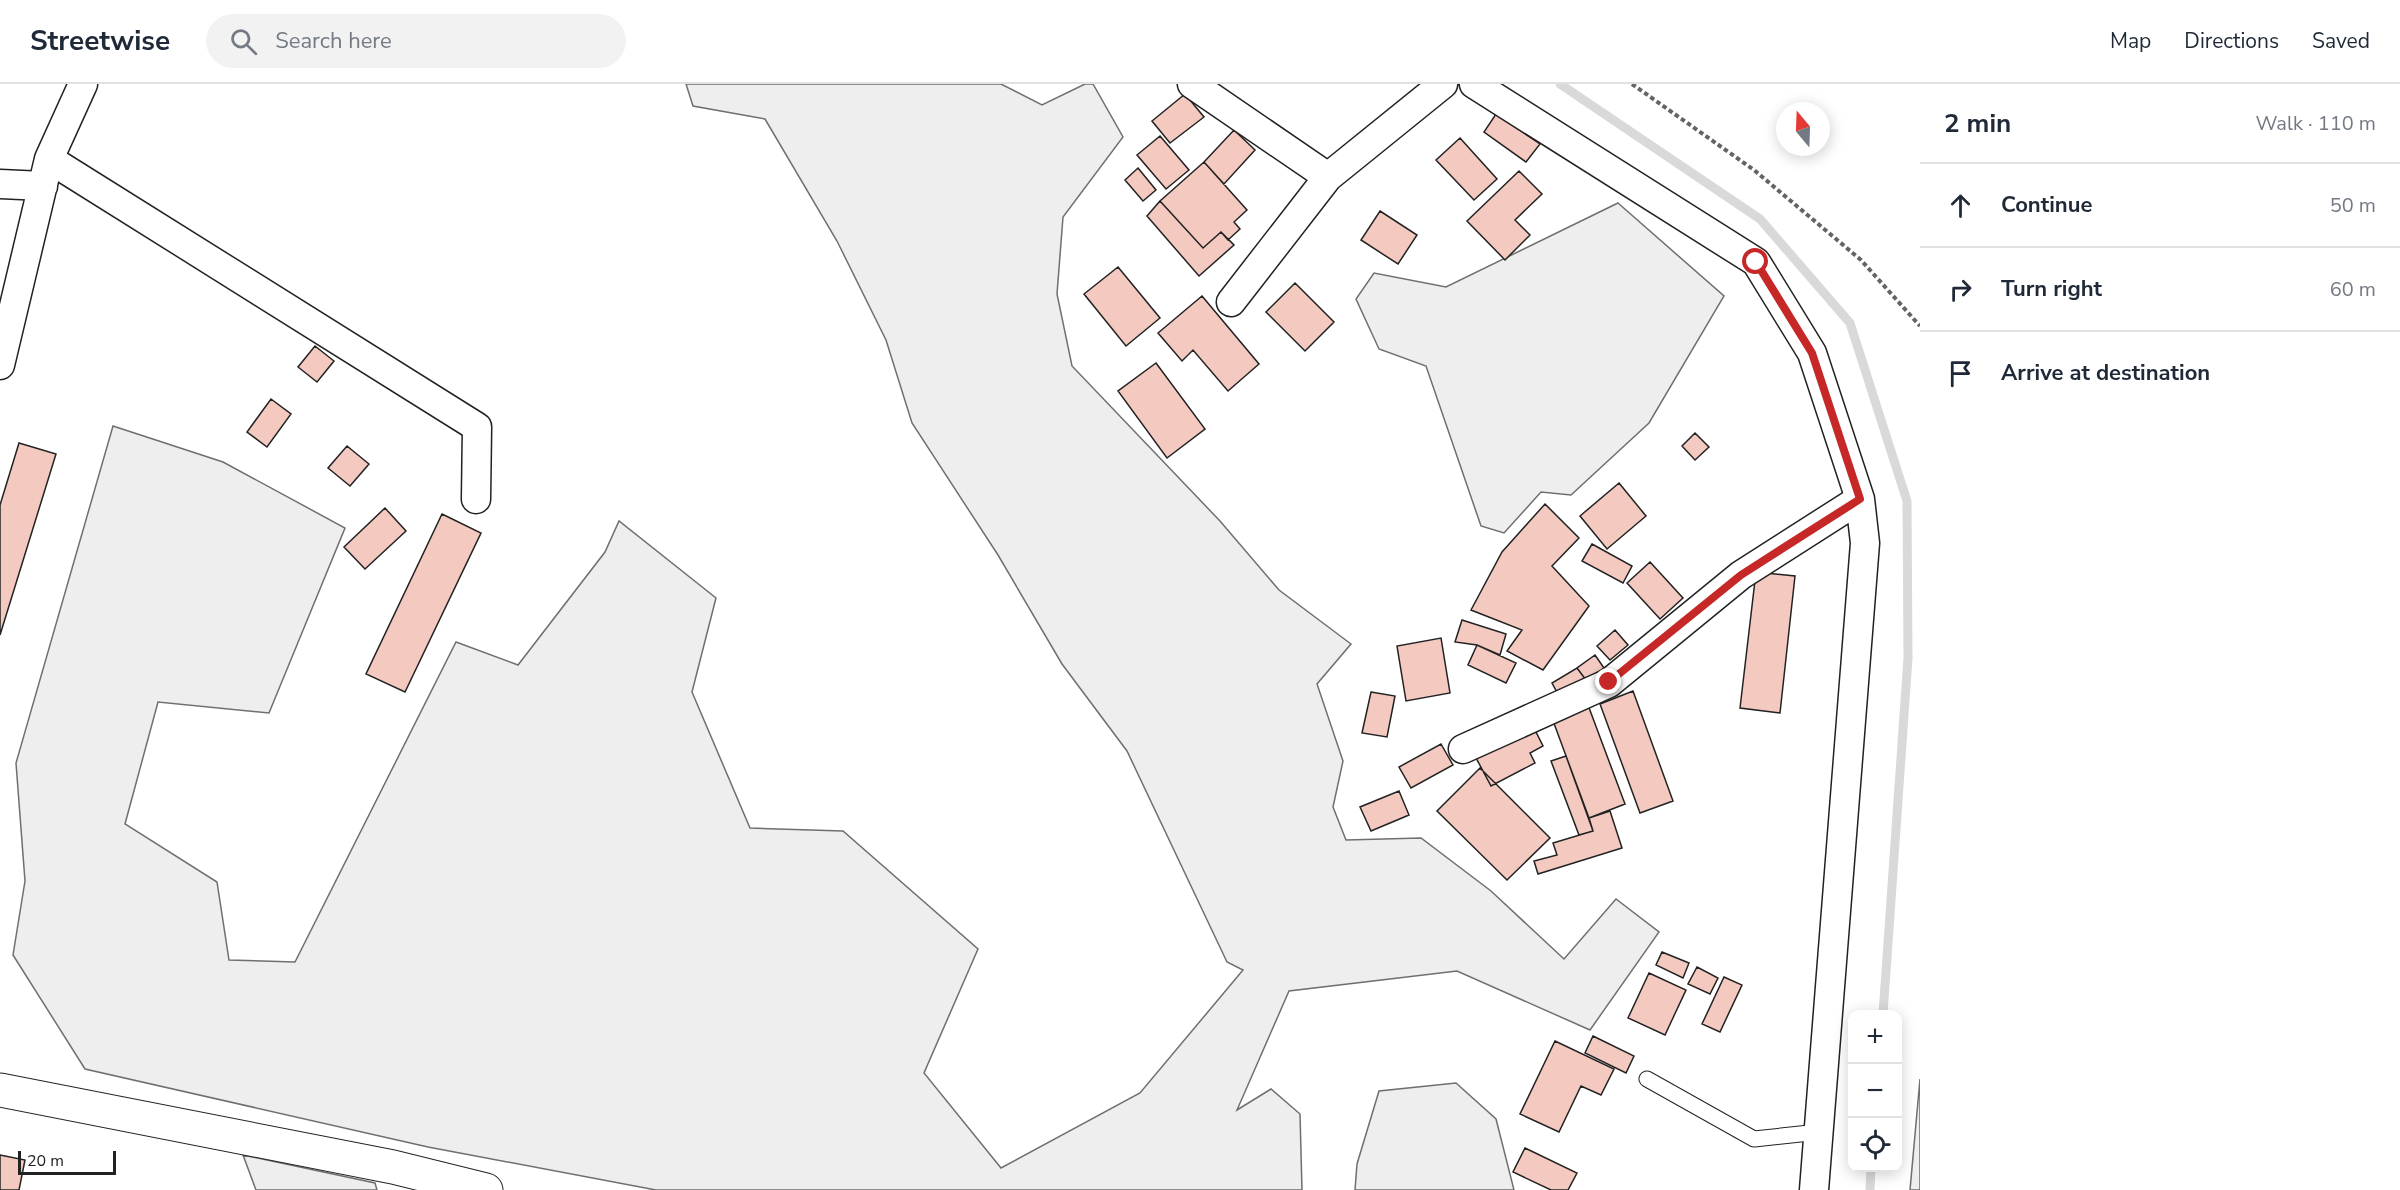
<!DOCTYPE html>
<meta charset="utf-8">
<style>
:root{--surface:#fff;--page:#f2f2f3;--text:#1f2937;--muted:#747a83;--line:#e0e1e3}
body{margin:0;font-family:"Nunito Sans",sans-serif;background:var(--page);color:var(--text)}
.controls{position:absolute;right:18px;bottom:18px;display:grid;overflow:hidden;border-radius:12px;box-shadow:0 3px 15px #0003}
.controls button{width:54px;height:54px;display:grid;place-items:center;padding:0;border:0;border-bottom:2px solid var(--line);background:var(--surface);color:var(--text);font:30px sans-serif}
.compass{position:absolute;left:1776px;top:18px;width:54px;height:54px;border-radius:50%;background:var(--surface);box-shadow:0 3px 15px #0003;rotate:341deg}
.scale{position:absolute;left:18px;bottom:15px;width:98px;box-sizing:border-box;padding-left:6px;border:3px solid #222;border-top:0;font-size:16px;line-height:21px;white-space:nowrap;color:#222;-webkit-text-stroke:4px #fff;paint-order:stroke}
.stop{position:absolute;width:18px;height:18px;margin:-14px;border:4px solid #c62828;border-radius:50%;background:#fff}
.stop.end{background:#c62828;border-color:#fff;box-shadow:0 2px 6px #0008}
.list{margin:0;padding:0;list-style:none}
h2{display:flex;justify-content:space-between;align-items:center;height:78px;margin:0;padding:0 24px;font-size:26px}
h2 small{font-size:20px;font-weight:400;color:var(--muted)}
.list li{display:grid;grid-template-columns:39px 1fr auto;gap:18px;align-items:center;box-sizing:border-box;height:84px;padding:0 24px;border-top:2px solid var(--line)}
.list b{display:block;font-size:22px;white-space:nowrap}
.list em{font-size:20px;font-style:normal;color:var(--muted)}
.icon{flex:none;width:33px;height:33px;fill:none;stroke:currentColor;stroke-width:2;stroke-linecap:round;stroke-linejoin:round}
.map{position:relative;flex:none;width:1920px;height:1106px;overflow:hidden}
header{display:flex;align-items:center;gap:36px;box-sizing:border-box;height:84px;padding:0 30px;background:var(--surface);border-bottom:2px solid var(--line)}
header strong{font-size:28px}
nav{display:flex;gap:33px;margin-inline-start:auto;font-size:21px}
.search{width:420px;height:54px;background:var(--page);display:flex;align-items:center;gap:15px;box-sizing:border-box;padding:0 21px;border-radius:33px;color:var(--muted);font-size:22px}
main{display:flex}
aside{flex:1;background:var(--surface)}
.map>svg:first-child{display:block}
.green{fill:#eee;stroke:#6f6f6f;stroke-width:1.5}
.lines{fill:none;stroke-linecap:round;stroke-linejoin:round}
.stream{stroke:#d9d9d9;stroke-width:9}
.building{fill:#f3c9c0;stroke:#222;stroke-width:1.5}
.service-casing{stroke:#222;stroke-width:17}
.minor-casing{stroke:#222;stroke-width:31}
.tertiary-casing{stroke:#222;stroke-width:35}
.path{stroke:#646464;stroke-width:4;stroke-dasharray:4.5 3;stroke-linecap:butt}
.service{stroke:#fff;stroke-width:15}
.minor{stroke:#fff;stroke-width:28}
.tertiary{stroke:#fff;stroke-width:33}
.route{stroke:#c62828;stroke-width:8}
</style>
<header>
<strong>Streetwise</strong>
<div class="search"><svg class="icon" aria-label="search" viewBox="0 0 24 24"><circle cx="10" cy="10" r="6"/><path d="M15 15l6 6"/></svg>Search here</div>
<nav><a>Map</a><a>Directions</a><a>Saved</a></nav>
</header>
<main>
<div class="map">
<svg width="1920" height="1106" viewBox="0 0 1920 1106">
<rect width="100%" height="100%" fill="#fff"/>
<path class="green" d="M686 0H1001L1042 21 1085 0H1093L1123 53 1063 133 1057 210 1072 282 1220 437 1279 506 1351 560 1317 600 1343 677 1333 723 1346 756 1421 754 1491 807 1564 875 1616 815 1659 848 1590 946 1457 887 1289 907 1237 1026 1271 1005 1300 1030 1302 1106H656L428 1063 85 985 13 871 25 797 16 679 113 342 223 378 345 444 269 629 158 618 125 740 217 798 229 876 295 878 456 558 518 581 605 468 619 437 716 514 692 608 750 744 843 747 978 865 924 989 1001 1084 1140 1009 1243 886 1227 878 1127 667 1062 580 998 471 912 339 886 256 837 157 765 35 693 22Z
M1618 119 1724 212 1649 339 1571 411 1541 408 1504 449 1481 442 1426 282 1379 265 1356 215 1374 189 1446 203Z
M1920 995V1106H1910Z
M1456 999 1496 1035 1514 1106H1355L1357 1080 1379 1007Z
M243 1071 375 1099 377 1106H256Z"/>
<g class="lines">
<path class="stream" d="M1560 0 1760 135 1850 239 1907 417 1908 574 1883 930
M1870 1106 1871 1084"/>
</g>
<path class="building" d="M1185 10 1204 33 1170 59 1152 37Z
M1496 30 1540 60 1526 78 1484 48Z
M1234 46 1255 66 1224 100 1204 78Z
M1160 52 1189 86 1166 105 1137 71Z
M1460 54 1497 95 1474 116 1436 76Z
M1204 78 1247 126 1234 138 1240 145 1228 156 1221 148 1203 164 1160 117Z
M1138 84 1156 106 1143 117 1125 96Z
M1519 87 1542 110 1515 136 1530 151 1505 176 1467 137Z
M1160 117 1203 164 1221 148 1234 161 1199 192 1147 132Z
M1380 127 1417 151 1398 180 1361 156Z
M1118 183 1160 234 1126 262 1084 210Z
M1295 199 1334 238 1305 267 1266 228Z
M1202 212 1259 280 1228 307 1193 266 1182 277 1158 249Z
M315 262 334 277 317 298 298 283Z
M1156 279 1205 345 1167 374 1118 307Z
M271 315 291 330 267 363 247 348Z
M1695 349 1709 363 1695 376 1682 362Z
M19 359 56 370 0 551V421Z
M347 362 369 380 350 402 328 384Z
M1619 399 1646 432 1607 465 1580 432Z
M1545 420 1579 454 1552 482 1589 522 1543 586 1507 567 1522 546 1471 526 1502 468Z
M385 424 406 447 365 485 344 463Z
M442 430 481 449 405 608 366 590Z
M1592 460 1632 482 1623 499 1582 477Z
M1650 478 1683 514 1660 535 1627 499Z
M1756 488 1795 492 1780 629 1740 624Z
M1462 536 1506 550 1500 571 1477 561 1455 558Z
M1615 546 1628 561 1610 576 1597 562Z
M1441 554 1450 609 1406 617 1397 562Z
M1477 561 1516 579 1506 599 1468 581Z
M1595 571 1604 584 1586 596 1577 584Z
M1577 584 1586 596 1559 612 1552 599Z
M1633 607 1673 717 1640 729 1600 620Z
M1371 608 1395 612 1387 653 1362 649Z
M1588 621 1625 720 1589 734 1552 634Z
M1533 642 1543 662 1530 669 1535 679 1491 702 1475 672Z
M1441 660 1453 681 1411 704 1399 683Z
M1566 672 1593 747 1579 751 1551 677Z
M1480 684 1550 754 1507 796 1437 727Z
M1399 707 1409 731 1371 747 1360 723Z
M1610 727 1622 764 1538 790 1534 777 1557 771 1553 759 1593 747 1589 734Z
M1662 868 1689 879 1683 894 1656 881Z
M1697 883 1718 894 1710 910 1688 900Z
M1649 889 1686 906 1665 951 1628 934Z
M1724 893 1742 901 1720 948 1702 940Z
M1593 952 1634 972 1626 989 1585 969Z
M1555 957 1614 985 1601 1011 1581 1002 1559 1048 1520 1030Z
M1525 1064 1577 1089 1568 1106H1551L1513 1088Z
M0 1071 25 1076 19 1106H0Z"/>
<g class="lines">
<g class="service-casing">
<path id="service" d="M1647 995 1754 1055 1819 1048"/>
</g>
<g class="minor-casing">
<path id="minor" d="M1192 0 1328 93 1443 0
M1474 0 1756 178 1812 269 1860 415 1865 459 1814 1106
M49 75 477 343 476 415
M0 100 43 102
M1231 218 1328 93
M0 281 49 75 83 0
M1463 665 1609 599 1741 491 1860 415"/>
</g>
<g class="tertiary-casing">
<path id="tertiary" d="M0 1006 393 1083 486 1106"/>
</g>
<path class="path" d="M1632 0 1754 86 1861 176 1920 242"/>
<use href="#service" class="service"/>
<use href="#minor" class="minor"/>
<use href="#tertiary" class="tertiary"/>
</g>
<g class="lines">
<path class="route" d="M1609 598 1741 491 1860 415 1812 269 1756 178"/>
</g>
</svg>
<div class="controls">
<button>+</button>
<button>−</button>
<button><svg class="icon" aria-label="locate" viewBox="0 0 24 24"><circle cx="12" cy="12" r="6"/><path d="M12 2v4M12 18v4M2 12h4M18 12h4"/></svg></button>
</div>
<svg class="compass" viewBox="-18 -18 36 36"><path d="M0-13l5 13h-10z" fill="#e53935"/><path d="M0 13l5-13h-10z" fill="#747a83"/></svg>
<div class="scale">20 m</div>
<div class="stop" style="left:1756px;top:178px"></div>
<div class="stop end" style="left:1609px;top:598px"></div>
</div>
<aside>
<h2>2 min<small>Walk · 110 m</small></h2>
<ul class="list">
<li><svg class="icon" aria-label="ahead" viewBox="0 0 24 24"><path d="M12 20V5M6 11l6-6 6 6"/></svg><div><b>Continue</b></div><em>50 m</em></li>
<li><svg class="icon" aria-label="right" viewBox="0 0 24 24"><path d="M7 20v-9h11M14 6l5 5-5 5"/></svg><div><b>Turn right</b></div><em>60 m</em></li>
<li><svg class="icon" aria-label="arrive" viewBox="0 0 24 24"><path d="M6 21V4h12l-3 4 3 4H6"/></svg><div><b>Arrive at destination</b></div></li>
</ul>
</aside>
</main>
